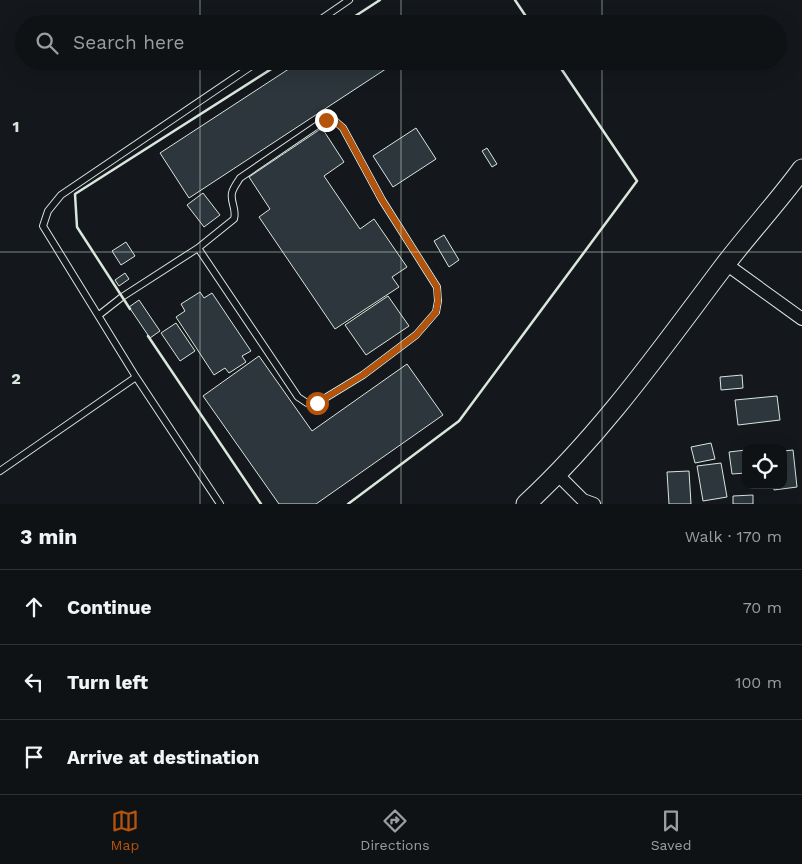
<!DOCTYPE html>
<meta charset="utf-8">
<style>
:root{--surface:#0f1215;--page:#1d2022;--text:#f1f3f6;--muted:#9b9ea0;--line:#2f3234;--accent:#b45309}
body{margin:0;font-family:"Work Sans",sans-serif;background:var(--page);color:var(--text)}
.controls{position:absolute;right:15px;bottom:15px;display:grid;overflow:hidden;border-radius:10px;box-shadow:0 5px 20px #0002}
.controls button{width:45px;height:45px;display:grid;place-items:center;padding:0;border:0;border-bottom:1px solid var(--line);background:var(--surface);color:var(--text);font:25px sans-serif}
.stop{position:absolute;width:15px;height:15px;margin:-11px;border:4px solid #b45309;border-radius:50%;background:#fff}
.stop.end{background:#b45309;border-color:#fff;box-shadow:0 1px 5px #0008}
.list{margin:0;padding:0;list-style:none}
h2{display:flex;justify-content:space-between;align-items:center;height:65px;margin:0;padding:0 20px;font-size:21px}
h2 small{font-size:16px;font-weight:400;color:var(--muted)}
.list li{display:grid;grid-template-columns:32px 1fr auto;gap:15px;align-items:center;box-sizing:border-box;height:75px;padding:0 20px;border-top:1px solid var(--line)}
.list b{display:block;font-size:19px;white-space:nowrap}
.list em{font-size:16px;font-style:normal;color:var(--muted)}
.icon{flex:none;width:28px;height:28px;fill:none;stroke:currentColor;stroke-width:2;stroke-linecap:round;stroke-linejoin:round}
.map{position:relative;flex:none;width:802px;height:504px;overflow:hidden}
.search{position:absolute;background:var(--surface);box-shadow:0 5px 20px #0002;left:15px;right:15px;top:15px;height:55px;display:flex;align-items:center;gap:12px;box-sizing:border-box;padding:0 18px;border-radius:28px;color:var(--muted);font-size:19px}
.sheet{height:290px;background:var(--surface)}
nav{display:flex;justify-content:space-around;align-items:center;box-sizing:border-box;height:70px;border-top:1px solid var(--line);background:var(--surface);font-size:14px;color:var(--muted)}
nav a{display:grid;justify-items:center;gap:2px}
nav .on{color:var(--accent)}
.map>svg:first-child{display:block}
.building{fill:#2c363c;stroke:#d8e6dc}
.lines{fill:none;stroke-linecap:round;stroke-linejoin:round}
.lane-casing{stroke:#d8e6dc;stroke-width:8}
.street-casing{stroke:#d8e6dc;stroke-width:14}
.secondary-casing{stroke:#d8e6dc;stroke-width:21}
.lane{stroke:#14181c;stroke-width:6}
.street{stroke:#14181c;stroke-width:12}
.secondary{stroke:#14181c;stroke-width:19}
.wall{stroke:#d8e6dc;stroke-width:2.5}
.route{stroke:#b45309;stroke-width:6}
.grid{fill:none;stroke:#d8e6dc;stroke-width:1;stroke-opacity:0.55}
.grid-label{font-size:16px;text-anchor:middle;font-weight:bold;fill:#d8e6dc;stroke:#14181c;stroke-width:4;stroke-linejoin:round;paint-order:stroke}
</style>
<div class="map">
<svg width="802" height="504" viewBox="0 0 802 504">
<rect width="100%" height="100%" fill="#14181c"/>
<path class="building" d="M301 61H398L189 198 160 153Z
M322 128 344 162 324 176 360 229 374 219 407 267 392 277 399 287 335 329 259 217 270 209 249 177Z
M416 128 436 159 393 187 373 156Z
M487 148 497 164 492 167 482 151Z
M203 193 220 215 204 227 187 205Z
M444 235 459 260 449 267 434 241Z
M126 242 135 256 121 265 112 251Z
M125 273 129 279 119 286 115 280Z
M200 292 204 298 212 293 251 351 242 356 246 362 229 373 225 368 214 375 176 317 185 311 181 304Z
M388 296 409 326 366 355 345 325Z
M139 300 160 331 150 338 129 307Z
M176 323 195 351 180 361 161 333Z
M259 356 312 431 407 364 443 415 316 504H279L203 396Z
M742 375 743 388 721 390 720 377Z
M777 396 780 420 738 425 735 400Z
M711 443 715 459 695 463 691 447Z
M746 450V473L732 474 729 452Z
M793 450 797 487 774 490 773 485H783V451Z
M721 463 727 497 703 501 697 466Z
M689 471 691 504H669L667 472Z
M753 495V504H733V496Z"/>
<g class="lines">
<g class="lane-casing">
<path id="lane" d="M314 24 349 0
M325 120 335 121 343 128 382 200 437 287 438 301 436 312 416 335 363 375 317 403H307L298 397 198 248 234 219C237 209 230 202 232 193 233 188 237 183 240 178Z
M99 315 122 297 198 248
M136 377 43 226 48 211 61 195 259 61
M0 471 136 377 220 504"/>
</g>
<g class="street-casing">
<path id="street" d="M726 264 802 319
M558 475 583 500 594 504"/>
</g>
<g class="secondary-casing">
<path id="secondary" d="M526 504C602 434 662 348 724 266 749 233 778 202 802 169"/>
</g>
<use href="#lane" class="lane"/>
<use href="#street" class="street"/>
<use href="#secondary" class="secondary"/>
<path class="wall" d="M515 0 531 24
M343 24 380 0
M130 309 77 227 75 194 284 61
M148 336 261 504
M348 504 459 421 637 181 556 61"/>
</g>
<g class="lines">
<path class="route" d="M317 403 363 375 416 335 436 312 438 301 437 287 382 200 343 128 335 121 326 120"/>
</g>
<path class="grid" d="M200 0V24M401 0V24M602 0V24M200 61V504M401 61V504M602 61V504M0 252H802"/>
<g class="grid-label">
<text x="16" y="132">1</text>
<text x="16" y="384">2</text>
</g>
</svg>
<div class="controls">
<button><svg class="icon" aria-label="locate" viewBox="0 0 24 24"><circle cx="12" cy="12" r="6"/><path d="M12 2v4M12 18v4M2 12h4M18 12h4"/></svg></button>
</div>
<div class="stop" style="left:317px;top:403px"></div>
<div class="stop end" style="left:326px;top:120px"></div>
<div class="search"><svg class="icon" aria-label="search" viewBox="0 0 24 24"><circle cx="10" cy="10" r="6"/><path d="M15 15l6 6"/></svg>Search here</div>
</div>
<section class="sheet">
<h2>3 min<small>Walk · 170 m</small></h2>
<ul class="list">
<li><svg class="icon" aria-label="ahead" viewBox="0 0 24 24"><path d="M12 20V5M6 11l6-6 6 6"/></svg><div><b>Continue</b></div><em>70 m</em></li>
<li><svg class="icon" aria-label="left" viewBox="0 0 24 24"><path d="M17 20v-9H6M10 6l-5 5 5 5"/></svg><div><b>Turn left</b></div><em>100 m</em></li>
<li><svg class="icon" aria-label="arrive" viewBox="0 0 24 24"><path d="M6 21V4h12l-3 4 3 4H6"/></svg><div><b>Arrive at destination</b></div></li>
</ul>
</section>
<nav>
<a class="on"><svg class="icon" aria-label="map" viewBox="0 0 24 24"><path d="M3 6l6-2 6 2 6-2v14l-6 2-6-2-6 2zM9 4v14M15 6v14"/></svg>Map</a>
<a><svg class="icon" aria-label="directions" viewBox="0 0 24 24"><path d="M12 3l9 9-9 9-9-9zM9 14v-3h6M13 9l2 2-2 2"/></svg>Directions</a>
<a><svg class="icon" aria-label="saved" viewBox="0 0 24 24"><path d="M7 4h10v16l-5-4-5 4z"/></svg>Saved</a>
</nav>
